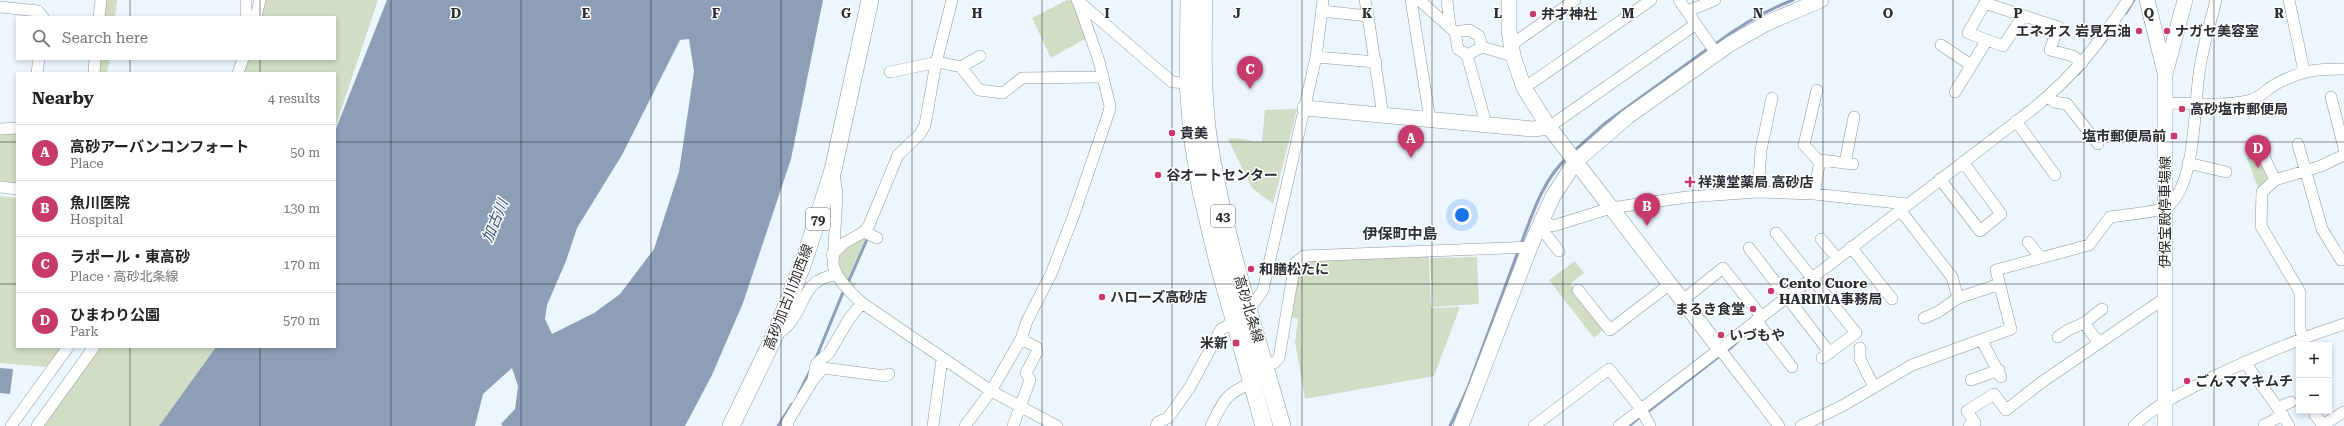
<!DOCTYPE html>
<meta charset="utf-8">
<style>
:root{--surface:#fff;--page:#f2f2f2;--text:#222;--muted:#767676;--line:#e0e0e0;--accent:#c63a6c}
body{margin:0;font-family:"Roboto Serif","Noto Sans JP",serif;background:var(--page);color:var(--text)}
.controls{position:absolute;right:12px;bottom:12px;display:grid;overflow:hidden;border-radius:0px;box-shadow:0 2px 6px #0003}
.controls button{width:36px;height:36px;display:grid;place-items:center;padding:0;border:0;border-bottom:1px solid var(--line);background:var(--surface);color:var(--text);font:20px sans-serif}
.you{position:absolute;left:1462px;top:215px;width:14px;height:14px;margin:-10px;border:3px solid #fff;border-radius:50%;background:#1a73e8;box-shadow:0 0 0 6px #1a73e833}
.badge{display:grid;place-items:center;width:26px;height:26px;border-radius:50%;background:var(--accent);color:#fff;font-size:13px;font-weight:700}
.pin{position:absolute;translate:-50% -33px;filter:drop-shadow(0 1px 2px #0008)}
.pin::after{content:'';position:absolute;top:21px;width:14px;height:12px;background:inherit;clip-path:polygon(0 0,100% 0,50% 100%)}
.list{margin:0;padding:0;list-style:none}
h2{display:flex;justify-content:space-between;align-items:center;height:52px;margin:0;padding:0 16px;font-size:17px}
h2 small{font-size:13px;font-weight:400;color:var(--muted)}
.list li{display:grid;grid-template-columns:26px 1fr auto;gap:12px;align-items:center;box-sizing:border-box;height:56px;padding:0 16px;border-top:1px solid var(--line)}
.list b{display:block;font-size:15px;white-space:nowrap}
.list p{margin:0;font-size:13px;white-space:nowrap;color:var(--muted)}
.list em{font-size:13px;font-style:normal;color:var(--muted)}
.icon{flex:none;width:22px;height:22px;fill:none;stroke:currentColor;stroke-width:2;stroke-linecap:round;stroke-linejoin:round}
.map{position:relative;flex:none;width:2344px;height:426px;overflow:hidden}
.search{position:absolute;background:var(--surface);box-shadow:0 2px 6px #0003;left:16px;top:16px;width:320px;height:44px;display:flex;align-items:center;gap:10px;box-sizing:border-box;padding:0 14px;border-radius:0px;color:var(--muted);font-size:15px}
.panel{position:absolute;background:var(--surface);box-shadow:0 2px 6px #0003;left:16px;top:72px;width:320px;height:276px;border-radius:0px}
.map>svg:first-child{display:block}
.green{fill:#d1ddc4}
.water{fill:#8d9fb6;fill-rule:evenodd}
.lines{fill:none;stroke-linecap:round;stroke-linejoin:round}
.stream{stroke:#8d9fb6;stroke-width:3}
.street-casing{stroke:#9099a1;stroke-width:12}
.secondary-casing{stroke:#9099a1;stroke-width:16}
.primary-casing{stroke:#9099a1;stroke-width:18}
.street{stroke:#fff;stroke-width:11}
.secondary{stroke:#fff;stroke-width:15}
.primary{stroke:#fff;stroke-width:17}
.grid{fill:none;stroke:#2a2e31;stroke-width:1;stroke-opacity:0.55}
.poi-dot{fill:#c63a6c;stroke:#fff;stroke-width:1.5}
.labels{text-anchor:middle;stroke-width:3;stroke-linejoin:round;paint-order:stroke}
.shield{fill:#fff;stroke:#6a6d6f;stroke-width:1}
.shield-label{font-size:13px;font-weight:bold;fill:#2a2e31}
.poi-label{font-size:14px;font-weight:bold;fill:#2a2e31;stroke:#fff;text-anchor:start}
.street-label{font-size:14px;fill:#2a2e31;stroke:#fff}
.water-label{font-size:15px;font-style:italic;fill:#39567b;stroke:#fff}
.neighbourhood-label{font-size:15px;font-weight:bold;fill:#293137;stroke:#fff}
.grid-label{font-size:13px;text-anchor:middle;font-weight:bold;fill:#2a2e31;stroke:#fff;stroke-width:3;stroke-linejoin:round;paint-order:stroke}
</style>
<div class="map">
<svg width="2344" height="426" viewBox="0 0 2344 426">
<rect width="100%" height="100%" fill="#ecf6ff"/>
<path class="green" d="M104 0H117L115 17H101Z
M266 0H378L335 128V73H243L248 59H335V17H262Z
M1067 0H1071L1075 4 1089 37 1051 58 1032 18Z
M97 59H110L107 73H96Z
M1297 109 1273 204 1252 188 1228 139C1241 137 1250 142 1262 142L1265 110Z
M0 132H17V183L0 181Z
M2247 158 2262 159 2269 177 2258 188Z
M0 196 17 198V347H61L47 367 0 363Z
M866 237 850 274 851 281 857 284 852 288C830 255 833 253 866 237Z
M1429 257 1431 308 1460 307 1434 376 1305 399 1295 342 1298 319 1291 317 1299 267 1308 259Z
M1477 257 1479 304 1433 307 1430 258Z
M1575 261 1584 273 1570 284 1604 329 1594 338 1549 280Z
M99 347H216L159 426H42Z"/>
<path class="water" d="M387 0H823L791 159 743 303 712 375 685 426H503L501 424 515 409 518 386 512 368 483 394 475 426H159L216 347H335V131ZM689 39 694 71 679 172 654 249 620 294 594 313 552 334 545 319 547 305 566 261 577 228 622 155 680 40Z
M0 368 13 369 10 394 0 393Z"/>
<g class="lines">
<path class="stream" d="M2126 13 2134 0
M1714 45C1739 26 1764 11 1793 0
M2078 74 2112 32
M1574 151 1604 124 1709 48
M1521 244C1532 215 1543 179 1567 158
M847 285 868 237
M1728 350 1736 343
M816 358 844 290
M799 393 810 371
M1646 413 1717 358
M778 426 792 404
M1450 426 1467 390 1519 249
M1629 426 1641 416"/>
<g class="street-casing">
<path id="street" d="M1077 0 1172 82 1193 83
M1365 0 1368 16
M1411 0 1430 120
M1419 0 1455 32 1469 30 1479 36 1482 47 1513 56
M1447 0 1450 27
M1679 0 1716 53
M2289 0 2304 71
M0 7 38 11 43 17
M1322 11 1368 16 1383 116
M1688 11 1715 0
M2023 16 2003 46 1968 33 1985 3 2058 27 2050 50 2073 56 2082 63
M99 17 101 0
M246 17V0
M256 17 260 0
M1455 32 1458 49 1467 55 1482 47
M1511 45 1575 0
M1941 45 1971 65
M1467 55 1486 124
M1316 57 1376 62
M961 67 979 90 1003 93 1022 78 1097 77 1103 75
M890 72 938 62 961 67 980 56
M37 73 39 59
M94 73 95 59
M238 73 243 59
M1524 88 1651 0
M1955 92 1987 40
M2048 96 2054 102 2067 104 2098 144
M2331 97 2344 148
M2165 103C2193 103 2224 107 2251 100 2261 97 2267 89 2276 84 2302 70 2316 69 2344 69
M2016 121 2055 175
M1549 127 1696 24
M0 129 17 128
M2263 142 2265 159 2275 180
M2298 144 2322 229 2341 260
M1820 160 1853 164
M1845 163 1854 117
M2188 163 2226 172
M834 174 837 194 833 265C838 281 850 292 862 303L991 391 1057 426
M1940 179 1980 231 2001 214 1963 162
M0 187 17 189
M1758 192 1761 150 1772 98
M1814 194 1820 160 1817 159 1804 145 1817 90
M1900 210 1952 277 1958 298
M1542 221 1553 226 1611 208 1687 197 1758 192 1814 194 1907 204
M1540 227 1559 251
M864 232 869 225 898 155 920 134 925 125 936 63 952 0
M1776 233 1856 333 1822 358
M1821 239 1837 258
M2028 242 2041 258
M1851 247 1892 299
M1749 248 1830 353
M832 255 844 243 864 232 877 238
M1578 290 1610 330 1670 284
M1683 300 1723 268 1761 316
M1924 318 1938 312 1958 298 2000 284
M1756 320 1792 367
M2084 323 2099 343
M777 334C807 317 797 279 836 275
M2058 337 2068 330 2084 323 2102 309
M2303 338 2300 328V292L2261 226 2262 192 2275 180 2321 166 2344 155
M1982 341 2001 377
M1719 348 1779 426
M1860 348V359L1874 387
M2245 362C2259 384 2276 402 2289 426
M1265 365 1274 363 1279 358 1295 263 1304 256 1530 247
M813 380 823 368 885 376 889 374
M1971 380 1999 370
M2279 407 2291 402
M2315 415 2323 425
M2264 425 2283 415
M11 426 68 347
M37 426 94 347
M788 426 787 423 813 380 816 364 829 353 849 319 862 303
M933 426 942 359
M965 426 991 391 1021 339 1027 321 1051 274 1073 217 1109 112 1110 106 1099 61 1078 1
M1013 426 1030 380 1026 373 1037 352 1036 347 1021 339
M1156 426 1158 422 1168 418 1190 387 1221 329C1234 325 1256 302 1263 290L1316 57 1323 0
M1211 426C1224 400 1224 395 1251 383
M1534 426 1609 369 1641 409 1650 426
M1619 426 2034 108C2076 73 2098 45 2128 0
M1801 426 1842 406 1912 365 2011 329 1996 270 2089 245 2110 217C2121 215 2160 212 2167 207 2196 186 2194 107 2199 74 2202 49 2210 24 2216 0
M1969 426 1975 423 1967 411 1994 394 2006 410 2042 382 2165 298
M2134 426C2156 404 2184 392 2211 378 2255 357 2298 339 2344 324
M2321 426 2344 412"/>
</g>
<g class="secondary-casing">
<path id="secondary" d="M1509 0V30L1513 56 1524 88 1549 127 1719 348
M2147 0 2165 73
M1305 108 1533 129 1549 127
M1461 426 1530 247 1553 196 1576 161 1627 117 1730 44 1767 23 1821 0
M2165 426V74L2185 0"/>
</g>
<g class="primary-casing">
<path id="primary" d="M1189 0 1188 83 1192 135 1201 191 1217 259 1264 426
M1204 0C1203 45 1202 91 1208 136 1223 235 1255 330 1282 426
M731 426 775 335 802 266 816 224 833 170 870 0"/>
</g>
<use href="#street" class="street"/>
<use href="#secondary" class="secondary"/>
<use href="#primary" class="primary"/>
</g>
<path class="grid" d="M130 0V17M260 0V17M391 0V426M521 0V426M651 0V426M781 0V426M912 0V426M1042 0V426M1172 0V426M1302 0V426M1432 0V426M1563 0V426M1693 0V426M1823 0V426M1953 0V426M2084 0V426M2214 0V426M130 59V73M260 59V73M0 142H17M335 142H2344M0 284H17M335 284H2344M130 347V426M260 347V426"/>
<g class="poi-dot">
<circle cx="1533" cy="14" r="4"/>
<circle cx="2139" cy="31" r="4"/>
<circle cx="2167" cy="31" r="4"/>
<circle cx="2182" cy="109" r="4"/>
<circle cx="1172" cy="133" r="4"/>
<rect x="2170" y="132" width="8" height="8" rx="2"/>
<circle cx="1158" cy="175" r="4"/>
<path d="M1688 176h4v4h4v4h-4v4h-4v-4h-4v-4h4z"/>
<circle cx="1251" cy="269" r="4"/>
<circle cx="1771" cy="291" r="4"/>
<circle cx="1102" cy="297" r="4"/>
<circle cx="1753" cy="309" r="4"/>
<circle cx="1721" cy="335" r="4"/>
<rect x="1232" y="339" width="8" height="8" rx="2"/>
<circle cx="2187" cy="381" r="4"/>
</g>
<g class="labels">
<g class="shield">
<rect x="1211" y="205" width="24" height="22" rx="3"/>
<rect x="806" y="208" width="24" height="22" rx="3"/>
</g>
<g class="shield-label">
<text x="1223" y="221">43</text>
<text x="818" y="224">79</text>
</g>
<g class="poi-label">
<text x="1541" y="19">弁才神社</text>
<text x="2131" y="36" text-anchor="end">エネオス 岩見石油</text>
<text x="2175" y="36">ナガセ美容室</text>
<text x="2190" y="114">高砂塩市郵便局</text>
<text x="1180" y="138">貴美</text>
<text x="2166" y="141" text-anchor="end">塩市郵便局前</text>
<text x="1166" y="180">谷オートセンター</text>
<text x="1698" y="187">祥漢堂薬局 高砂店</text>
<text x="1259" y="274">和膳松たに</text>
<text x="1779" y="288">Cento Cuore<tspan x="1779" dy="16">HARIMA事務局</tspan></text>
<text x="1110" y="302">ハローズ高砂店</text>
<text x="1745" y="314" text-anchor="end">まるき食堂</text>
<text x="1729" y="340">いづもや</text>
<text x="1228" y="348" text-anchor="end">米新</text>
<text x="2195" y="386">ごんママキムチ</text>
</g>
<g class="street-label">
<text transform="translate(2165 212) rotate(-90)" y="5">伊保宝殿停車場線</text>
<text transform="translate(788 297) rotate(-69)" y="5">高砂加古川加西線</text>
<text transform="translate(1249 309) rotate(73)" y="5">高砂北条線</text>
</g>
<g class="water-label">
<text transform="translate(495 221) rotate(-68)" y="5">加古川</text>
</g>
<g class="neighbourhood-label">
<text x="1400" y="239">伊保町中島</text>
</g>
</g>
<g class="grid-label">
<text x="456" y="18">D</text>
<text x="586" y="18">E</text>
<text x="716" y="18">F</text>
<text x="846" y="18">G</text>
<text x="977" y="18">H</text>
<text x="1107" y="18">I</text>
<text x="1237" y="18">J</text>
<text x="1367" y="18">K</text>
<text x="1498" y="18">L</text>
<text x="1628" y="18">M</text>
<text x="1758" y="18">N</text>
<text x="1888" y="18">O</text>
<text x="2018" y="18">P</text>
<text x="2149" y="18">Q</text>
<text x="2279" y="18">R</text>
</g>
</svg>
<div class="controls">
<button>+</button>
<button>−</button>
</div>
<div class="you"></div>
<div class="pin badge" style="left:1411px;top:158px">A</div>
<div class="pin badge" style="left:1647px;top:226px">B</div>
<div class="pin badge" style="left:1250px;top:89px">C</div>
<div class="pin badge" style="left:2258px;top:168px">D</div>
<div class="search"><svg class="icon" aria-label="search" viewBox="0 0 24 24"><circle cx="10" cy="10" r="6"/><path d="M15 15l6 6"/></svg>Search here</div>
<section class="panel">
<h2>Nearby<small>4 results</small></h2>
<ul class="list">
<li><span class="badge">A</span><div><b>高砂アーバンコンフォート</b><p>Place</p></div><em>50 m</em></li>
<li><span class="badge">B</span><div><b>魚川医院</b><p>Hospital</p></div><em>130 m</em></li>
<li><span class="badge">C</span><div><b>ラポール・東高砂</b><p>Place · 高砂北条線</p></div><em>170 m</em></li>
<li><span class="badge">D</span><div><b>ひまわり公園</b><p>Park</p></div><em>570 m</em></li>
</ul>
</section>
</div>
